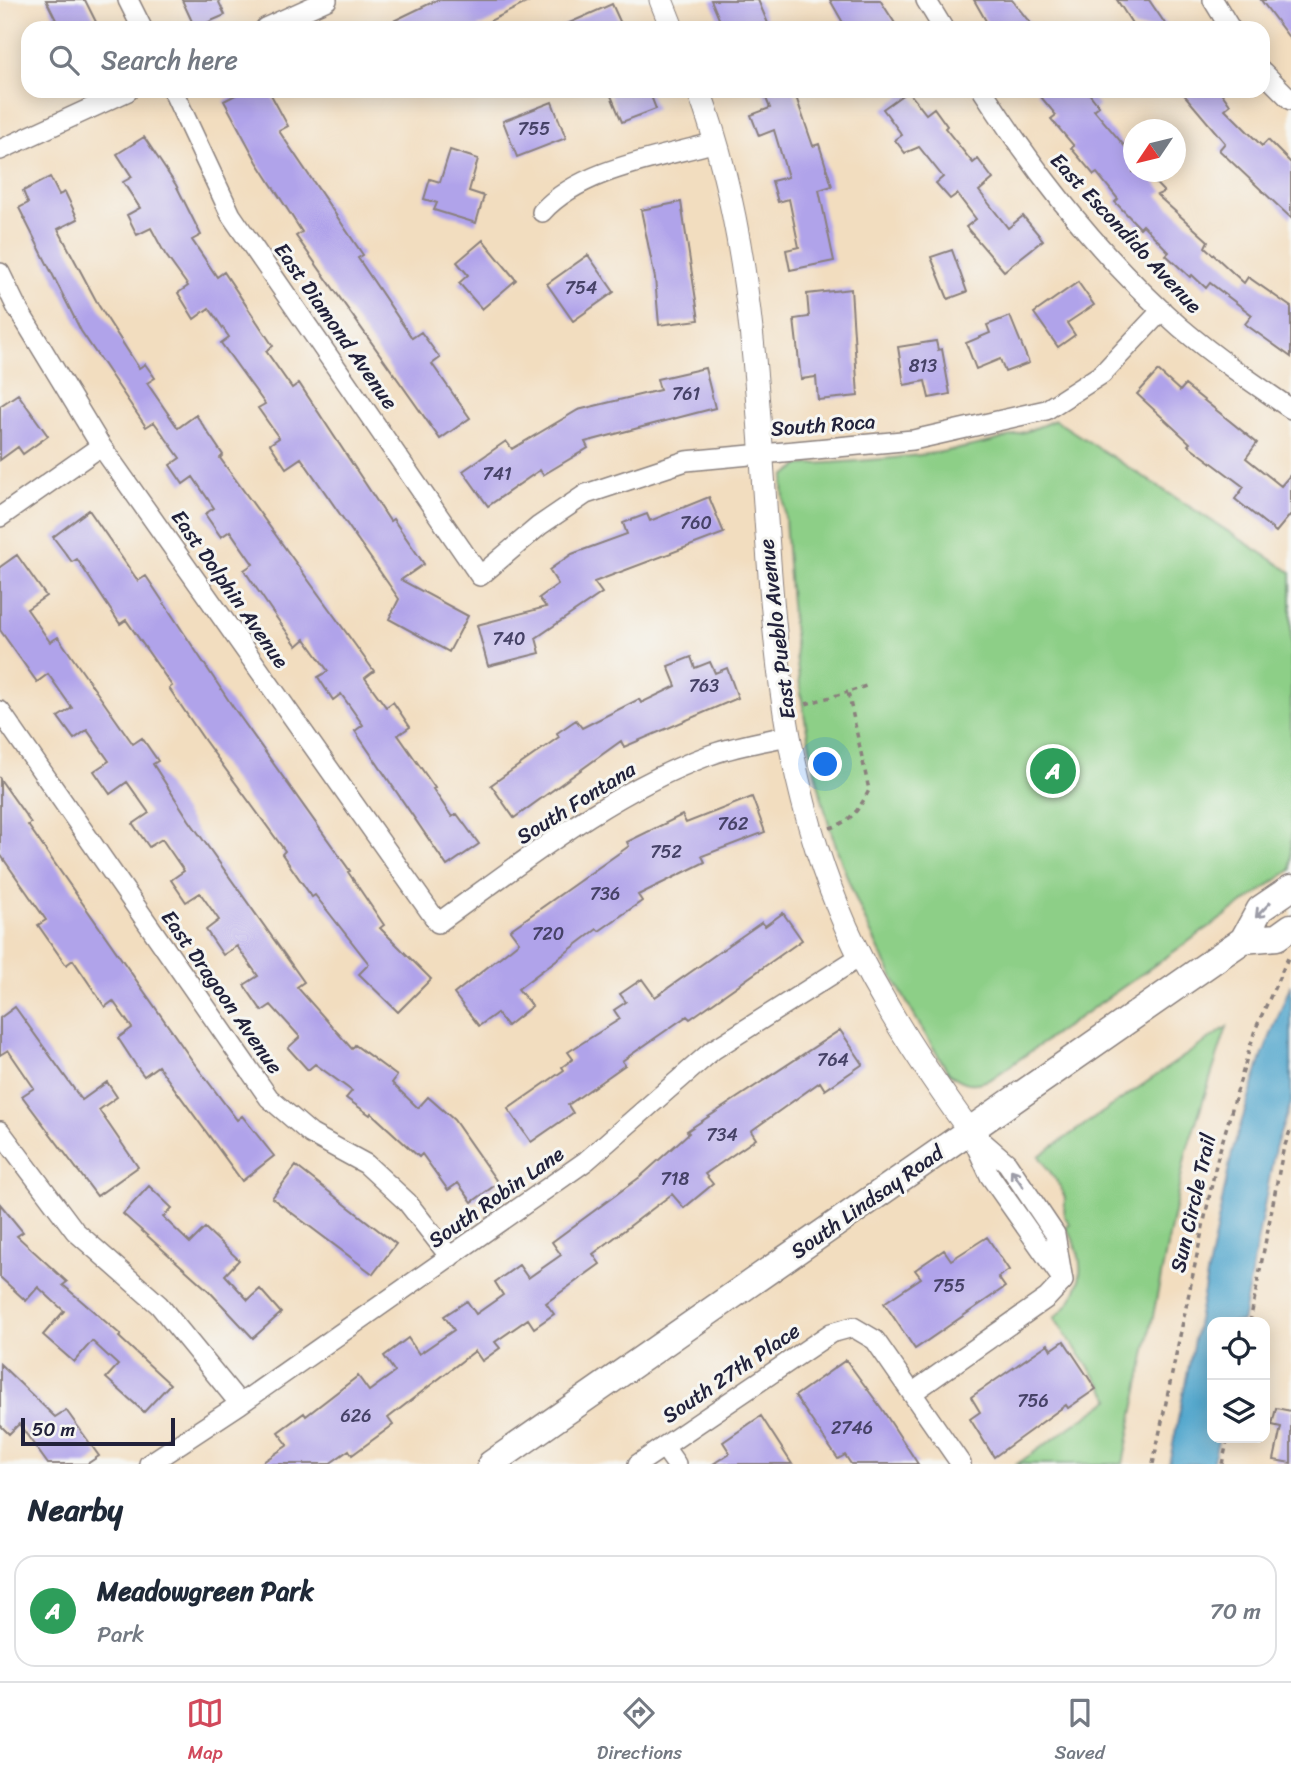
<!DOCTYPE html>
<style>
:root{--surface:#fff;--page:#f2f2f3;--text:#1f2937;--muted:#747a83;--line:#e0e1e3;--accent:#d1495b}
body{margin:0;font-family:Sriracha,sans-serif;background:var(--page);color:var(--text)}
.controls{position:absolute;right:21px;bottom:21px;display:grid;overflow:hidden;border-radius:14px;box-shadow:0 4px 18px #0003}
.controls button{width:63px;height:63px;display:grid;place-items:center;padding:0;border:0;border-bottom:2px solid var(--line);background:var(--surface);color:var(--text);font:35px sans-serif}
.compass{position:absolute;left:1123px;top:119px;width:63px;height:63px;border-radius:50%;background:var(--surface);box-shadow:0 4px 18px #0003;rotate:235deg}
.scale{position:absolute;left:21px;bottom:18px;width:154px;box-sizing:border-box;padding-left:7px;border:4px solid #22223b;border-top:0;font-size:19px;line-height:24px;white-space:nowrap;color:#22223b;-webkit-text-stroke:5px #f6f6f2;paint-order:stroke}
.you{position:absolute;left:826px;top:765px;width:24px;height:24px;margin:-18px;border:5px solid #fff;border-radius:50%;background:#1a73e8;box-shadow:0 0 0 10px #1a73e833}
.badge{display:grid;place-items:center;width:46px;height:46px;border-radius:50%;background:var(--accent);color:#fff;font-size:23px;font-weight:700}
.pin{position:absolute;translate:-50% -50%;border:4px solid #fff;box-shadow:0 2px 7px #0006}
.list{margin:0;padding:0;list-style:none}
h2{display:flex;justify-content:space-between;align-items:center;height:91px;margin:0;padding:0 28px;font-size:30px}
h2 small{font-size:23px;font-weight:400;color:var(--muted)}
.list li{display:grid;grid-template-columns:46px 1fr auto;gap:21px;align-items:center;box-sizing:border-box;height:112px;margin:0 14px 14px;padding:0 14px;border:2px solid var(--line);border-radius:21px}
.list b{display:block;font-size:26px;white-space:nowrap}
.list p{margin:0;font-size:23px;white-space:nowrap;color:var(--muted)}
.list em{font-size:23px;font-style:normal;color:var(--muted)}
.icon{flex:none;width:38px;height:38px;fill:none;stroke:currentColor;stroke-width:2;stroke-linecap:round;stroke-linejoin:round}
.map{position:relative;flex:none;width:1291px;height:1464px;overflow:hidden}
.search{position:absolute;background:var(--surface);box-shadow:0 4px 18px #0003;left:21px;right:21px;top:21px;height:77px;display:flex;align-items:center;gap:18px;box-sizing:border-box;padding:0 24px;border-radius:21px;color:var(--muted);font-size:26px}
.sheet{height:217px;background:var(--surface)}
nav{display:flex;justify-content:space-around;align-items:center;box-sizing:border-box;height:98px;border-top:2px solid var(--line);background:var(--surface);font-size:19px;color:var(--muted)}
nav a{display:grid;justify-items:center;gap:4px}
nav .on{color:var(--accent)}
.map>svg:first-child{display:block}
.green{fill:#8dcf87;stroke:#587861;stroke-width:2}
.water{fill:#50a5cc;stroke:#396484;stroke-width:2}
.building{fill:#b0a3ea}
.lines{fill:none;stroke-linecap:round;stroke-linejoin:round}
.minor-casing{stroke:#8a807d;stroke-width:22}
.tertiary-casing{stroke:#8a807d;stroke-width:25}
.secondary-casing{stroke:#8a807d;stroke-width:29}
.path{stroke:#8a807d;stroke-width:3.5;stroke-dasharray:5 5;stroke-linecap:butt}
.minor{stroke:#fff;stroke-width:19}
.tertiary{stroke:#fff;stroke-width:23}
.secondary{stroke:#fff;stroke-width:26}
.oneway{stroke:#9c9ca7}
.labels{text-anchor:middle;stroke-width:6;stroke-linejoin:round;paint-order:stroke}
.number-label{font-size:18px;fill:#464267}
.street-label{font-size:21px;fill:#22223b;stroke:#f6f6f2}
</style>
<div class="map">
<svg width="1291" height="1464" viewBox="0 0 1291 1464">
<rect width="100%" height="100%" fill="#f6f6f2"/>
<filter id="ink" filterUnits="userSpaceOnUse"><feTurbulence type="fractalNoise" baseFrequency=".0143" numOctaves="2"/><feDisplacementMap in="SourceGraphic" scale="14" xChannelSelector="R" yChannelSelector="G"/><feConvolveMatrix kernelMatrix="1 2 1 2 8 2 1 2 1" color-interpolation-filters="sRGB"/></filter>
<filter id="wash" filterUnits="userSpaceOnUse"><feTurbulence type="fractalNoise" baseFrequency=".00686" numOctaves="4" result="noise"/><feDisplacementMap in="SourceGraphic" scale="28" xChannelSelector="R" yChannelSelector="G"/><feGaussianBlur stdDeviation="1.57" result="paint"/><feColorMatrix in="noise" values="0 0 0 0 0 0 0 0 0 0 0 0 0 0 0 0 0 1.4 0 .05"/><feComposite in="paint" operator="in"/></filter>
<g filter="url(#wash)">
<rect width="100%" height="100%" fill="#f2ddbf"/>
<path class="green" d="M1055 420 1291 572V870L991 1079C973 1086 965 1085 949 1073 894 986 846 895 821 795 795 695 789 588 783 485L785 476 800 465C887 459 973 456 1055 420Z
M1227 1027 1186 1153 1123 1464H1017L1111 1399 1054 1318C1085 1293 1088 1260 1066 1227L1070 1224 1064 1216 1065 1198 1060 1186 1039 1156Z"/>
<path class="water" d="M1291 984V1103L1275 1148 1242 1322H1212V1438H1219L1212 1464H1169L1232 1152 1262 1057Z"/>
<g id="blocks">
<path class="building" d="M46 0H85L99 28H60Z
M182 0H218L225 15 195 28Z
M437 0H532L476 28H379Z
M711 0H758L770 28H723Z
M830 0H880L898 28H846Z
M974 0H1012L1034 28H990Z
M1117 0H1149L1168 28H1135Z
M1261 0H1291V40Z
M612 4 623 28H558Z
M243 91H269L288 126 279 131 363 255 358 258 412 338 421 332 440 358 432 364 470 418 440 439 296 236 302 232 257 162 224 101Z
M609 91H649L656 109 622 122Z
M763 91H794L813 146 819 144 832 186 819 190 834 261 790 270 786 250 799 247 789 199 778 202 772 181 788 177 774 130 759 136 751 115 770 108Z
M908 91 926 114 934 108 947 126 945 128 973 163 978 159 993 179 979 191 1008 228 1023 216 1043 240 1004 271 966 227 976 219 957 194 950 199 936 183 943 177 919 147 905 153 895 140 902 135 883 109Z
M1036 91H1087L1099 106 1094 110 1133 156V172H1145L1164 192 1157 195 1208 241 1205 247 1244 283 1248 277 1291 307V357L1245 324 1252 315 1210 283 1206 288 1192 275 1190 277 1166 255 1169 252 1143 225 1140 228 1115 202 1118 199 1097 173 1094 175 1071 148 1074 146 1051 119 1056 115Z
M1181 91H1220L1230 105 1225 109 1262 146 1268 140 1291 163V218L1219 150 1225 143Z
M552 102 566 138 517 157 503 121Z
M144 137 176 185 201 235 192 240 217 277 224 272 273 346 266 351 292 388 299 383 390 521 393 519 424 564 401 580 468 616 449 652 389 619 399 599 301 458 286 468 270 444 279 438 258 408 265 404 221 343 229 337 209 308 194 319 178 293 188 286 165 254 151 228 137 235 127 215 140 208 123 182 132 177 117 154Z
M450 150 478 159 469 191 484 196 476 223 434 210 437 203 424 199 430 179 440 182Z
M50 177 59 195 65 192 78 219 58 229 99 306 139 368 145 364 155 378 147 383 178 428 196 415 223 455 220 458 374 671 365 678 386 707 393 702 410 727 398 735 435 788 433 789 452 817 457 814 479 844 447 866 355 731 363 725 341 694 333 700 318 677 328 671 305 639 297 646 276 617 244 570 253 564 230 531 221 537 205 514 214 508 193 477 183 484 170 465 180 458 154 422 146 427 81 331 19 208 28 203 23 191Z
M681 202 699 320 659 325 655 278 641 210Z
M483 240 516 280 482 309 459 283 468 275 457 262Z
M952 250 967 292 948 299 931 257Z
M588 255 614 292 573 321 547 284Z
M1078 282 1094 305 1067 323 1075 335 1058 347 1034 313Z
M851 289 858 396 818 400 816 377 801 379 794 319 809 317 807 294Z
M1010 316 1029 363 1005 372 1000 359 976 369 966 343 990 333 987 325Z
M936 341 938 350 942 349 950 394 929 398 925 381 904 385 898 347Z
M705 368 715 408 585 442 588 448 543 475 540 470 488 506 463 471 506 441 512 449 578 410 660 390 657 379Z
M1158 371 1180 391 1185 385 1257 443 1246 458 1281 486 1291 474V514L1276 532 1235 499 1244 487 1188 445 1190 443 1137 394Z
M18 394 48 436 23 454 18 447 0 460V406Z
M709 497 724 533 594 582 602 593 536 638 540 653 488 666 477 625 546 607 539 598 558 584 549 570 572 554 627 534 623 523 647 514 650 521Z
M89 510 138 581 146 576 233 707 350 871 348 872 384 925 380 928 431 979 398 1012 359 974 369 964 315 895 312 897 282 854 285 851 205 741 169 688 172 686 126 620 120 624 77 559 72 562 53 537Z
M17 555 46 596 27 609 50 642 58 637 133 744 142 738 158 761 153 764 189 820 304 982 297 987 352 1049 355 1045 397 1076 392 1083 418 1108 428 1097 454 1120 498 1183 472 1202 458 1183 448 1190 422 1154 419 1157 371 1113 370 1115 346 1098 352 1091 315 1064 308 1070 288 1048 300 1037 271 1005 262 1011 244 985 258 976 237 946 223 955 206 930 219 920 200 893 186 902 171 880 184 871 162 839 149 847 133 824 149 813 127 782 110 794 94 771 109 761 87 730 74 739 58 717 72 708 48 674 37 682 0 630V567Z
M691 657 695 668 710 662 715 673 727 668 738 698 624 747 621 741 514 818 491 785 559 737 557 733 576 720 582 728 639 699 641 703 676 686 668 666Z
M0 779 31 823 28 825 194 1063 237 1120 242 1116 274 1156 242 1181 158 1066 144 1076 135 1064 118 1038 132 1028 113 1001 105 1007 73 960 66 965 38 925 46 920 0 854Z
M752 797 765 832 702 856 705 862 638 895 642 901 599 931 597 929 518 989 532 1006 507 1026 497 1013 479 1026 454 994 519 942 510 930 629 846 627 842 682 815 686 823Z
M783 913 802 940 690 1019 687 1016 622 1061 625 1065 568 1105 573 1113 531 1142 508 1109 564 1070 562 1067 573 1059 568 1052 620 1019 614 1010 626 1002 620 994 642 979 655 997 762 922 765 926Z
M15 1007 82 1100 107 1082 117 1097 99 1110 138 1167 97 1196 22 1096 34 1088 8 1050 0 1055V1018Z
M840 1030 863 1064 825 1090 820 1082 751 1131 756 1139 705 1174 713 1184 684 1208 672 1194 593 1254 600 1264 546 1303 554 1314 534 1328 528 1319 495 1342 500 1348 482 1361 475 1351 388 1418 393 1425 352 1455 349 1450 329 1464H260L288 1445 278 1432 304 1413 306 1416 358 1376 369 1391 395 1372 384 1356 408 1338 419 1354 454 1330 444 1316 467 1301 476 1314 503 1295 495 1282 519 1265 528 1278 561 1255 552 1242 640 1177 689 1133 687 1131Z
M296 1166 396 1244 373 1274 272 1198Z
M149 1186 172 1208 163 1217 190 1243 205 1228 239 1260 225 1275 248 1300 260 1289 281 1313 253 1338 209 1291 123 1214Z
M0 1204 23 1232 17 1236 67 1282 63 1285 121 1335 119 1337 170 1384 144 1412 106 1378 118 1365 92 1341 74 1362 43 1335 64 1311 38 1287 26 1301 0 1277Z
M987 1237 1009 1270 998 1277 1005 1287 915 1349 884 1303 921 1278 915 1270 944 1250 951 1260Z
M1064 1341 1096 1389 1068 1408 1066 1405 994 1457 970 1419 980 1412 971 1397 1048 1344 1051 1350Z
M846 1360 882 1409 918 1464H851L845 1455 838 1459 795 1396Z
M0 1364 55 1417 66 1410 99 1456 87 1464H48L19 1424 9 1434 0 1425Z
M1276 1408 1291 1411V1463L1274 1460 1281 1427 1272 1425Z
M761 1416 792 1464H713L730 1453 723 1442Z"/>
</g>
</g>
<g filter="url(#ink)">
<use href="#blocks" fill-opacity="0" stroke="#8a807d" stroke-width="2"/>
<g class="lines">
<g class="minor-casing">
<path id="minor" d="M128 0 142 28
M926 0 943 28
M1213 0 1230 28
M265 28 327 0
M1263 72 1291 100
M173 91 231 215 480 576 539 526 586 494 686 461 913 440 1046 410 1102 374 1162 310
M983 91C1037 175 1105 261 1180 327 1215 357 1253 383 1291 409
M0 150 128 91
M542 212C582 168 660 158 716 142
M0 273 16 306 101 446 438 923C523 862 608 793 707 756 733 746 763 742 790 735
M0 517 101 446
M0 711 269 1098 311 1134 366 1164 407 1202 450 1257
M969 1130 1007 1163 1055 1234 1063 1281
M0 1131 75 1231 159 1305 240 1404
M972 1137 990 1176 1063 1280
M912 1393 1047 1298 1063 1281
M664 1447 676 1464
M149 1464 240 1404 586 1161 713 1050 861 956
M638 1464 831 1333 853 1327 875 1340 961 1464"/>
</g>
<g class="tertiary-casing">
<path id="tertiary" d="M661 0 672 28
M699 91C769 278 755 495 782 692 796 796 828 906 882 997 908 1044 938 1087 969 1130"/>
</g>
<g class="secondary-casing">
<path id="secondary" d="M1243 940 1277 937 1291 927
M491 1464 1243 940 1260 909 1291 888"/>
</g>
<path class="path" d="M806 704 848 692
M830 828C851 822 860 808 869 790L848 692 869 685
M1250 1322 1283 1151 1291 1128
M1153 1464 1217 1160 1255 1030 1289 956
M1222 1464 1228 1438"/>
<use href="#minor" class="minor"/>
<use href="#tertiary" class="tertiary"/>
<use href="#secondary" class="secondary"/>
</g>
<defs><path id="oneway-shaft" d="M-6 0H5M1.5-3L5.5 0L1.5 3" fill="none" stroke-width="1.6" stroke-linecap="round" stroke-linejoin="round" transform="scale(1.75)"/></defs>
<g class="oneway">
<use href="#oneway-shaft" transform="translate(1263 910) rotate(134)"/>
<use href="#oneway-shaft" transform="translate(1017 1178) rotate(-125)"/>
</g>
</g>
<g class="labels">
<g class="number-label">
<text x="534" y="135">755</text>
<text x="581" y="294">754</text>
<text x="923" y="372">813</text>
<text x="686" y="400">761</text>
<text x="497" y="480">741</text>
<text x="696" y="529">760</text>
<text x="509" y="645">740</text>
<text x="704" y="692">763</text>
<text x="733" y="830">762</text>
<text x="666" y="858">752</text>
<text x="605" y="900">736</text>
<text x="548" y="940">720</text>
<text x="833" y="1066">764</text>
<text x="722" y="1141">734</text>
<text x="675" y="1185">718</text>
<text x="949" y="1292">755</text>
<text x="1033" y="1407">756</text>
<text x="356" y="1422">626</text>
<text x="852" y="1434">2746</text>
</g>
<g class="street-label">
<text transform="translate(1126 233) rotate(47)" y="7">East Escondido Avenue</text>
<text transform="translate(336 326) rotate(55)" y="7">East Diamond Avenue</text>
<text transform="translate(823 425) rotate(-4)" y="7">South Roca</text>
<text transform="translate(230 589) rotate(55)" y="7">East Dolphin Avenue</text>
<text transform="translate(777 629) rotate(-97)" y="7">East Pueblo Avenue</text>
<text transform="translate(576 803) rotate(-32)" y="7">South Fontana</text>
<text transform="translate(222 992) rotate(55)" y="7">East Dragoon Avenue</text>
<text transform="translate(496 1197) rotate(-35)" y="7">South Robin Lane</text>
<text transform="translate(867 1202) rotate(-35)" y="7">South Lindsay Road</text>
<text transform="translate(1193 1203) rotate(-77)" y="7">Sun Circle Trail</text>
<text transform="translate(731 1373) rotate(-34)" y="7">South 27th Place</text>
</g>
</g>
</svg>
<div class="controls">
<button><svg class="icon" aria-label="locate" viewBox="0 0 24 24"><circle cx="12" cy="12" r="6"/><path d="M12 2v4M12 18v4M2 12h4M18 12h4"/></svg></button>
<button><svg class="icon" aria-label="layers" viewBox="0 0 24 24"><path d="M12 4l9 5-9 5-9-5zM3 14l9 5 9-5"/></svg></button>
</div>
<svg class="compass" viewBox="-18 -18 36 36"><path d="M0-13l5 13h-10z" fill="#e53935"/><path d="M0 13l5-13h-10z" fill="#747a83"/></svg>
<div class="scale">50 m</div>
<div class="you"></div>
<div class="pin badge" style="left:1053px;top:771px;background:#2e9e5b">A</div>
<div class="search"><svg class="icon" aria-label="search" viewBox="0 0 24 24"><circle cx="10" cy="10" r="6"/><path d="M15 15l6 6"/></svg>Search here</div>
</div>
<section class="sheet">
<h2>Nearby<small></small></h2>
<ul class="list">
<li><span class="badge" style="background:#2e9e5b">A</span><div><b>Meadowgreen Park</b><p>Park</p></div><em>70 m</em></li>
</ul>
</section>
<nav>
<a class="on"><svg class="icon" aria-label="map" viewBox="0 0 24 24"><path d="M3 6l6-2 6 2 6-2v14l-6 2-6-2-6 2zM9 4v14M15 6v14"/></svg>Map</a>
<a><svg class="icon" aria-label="directions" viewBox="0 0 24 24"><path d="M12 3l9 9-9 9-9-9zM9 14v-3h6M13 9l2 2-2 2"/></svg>Directions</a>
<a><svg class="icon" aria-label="saved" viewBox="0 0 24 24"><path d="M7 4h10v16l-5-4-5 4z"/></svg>Saved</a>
</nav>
